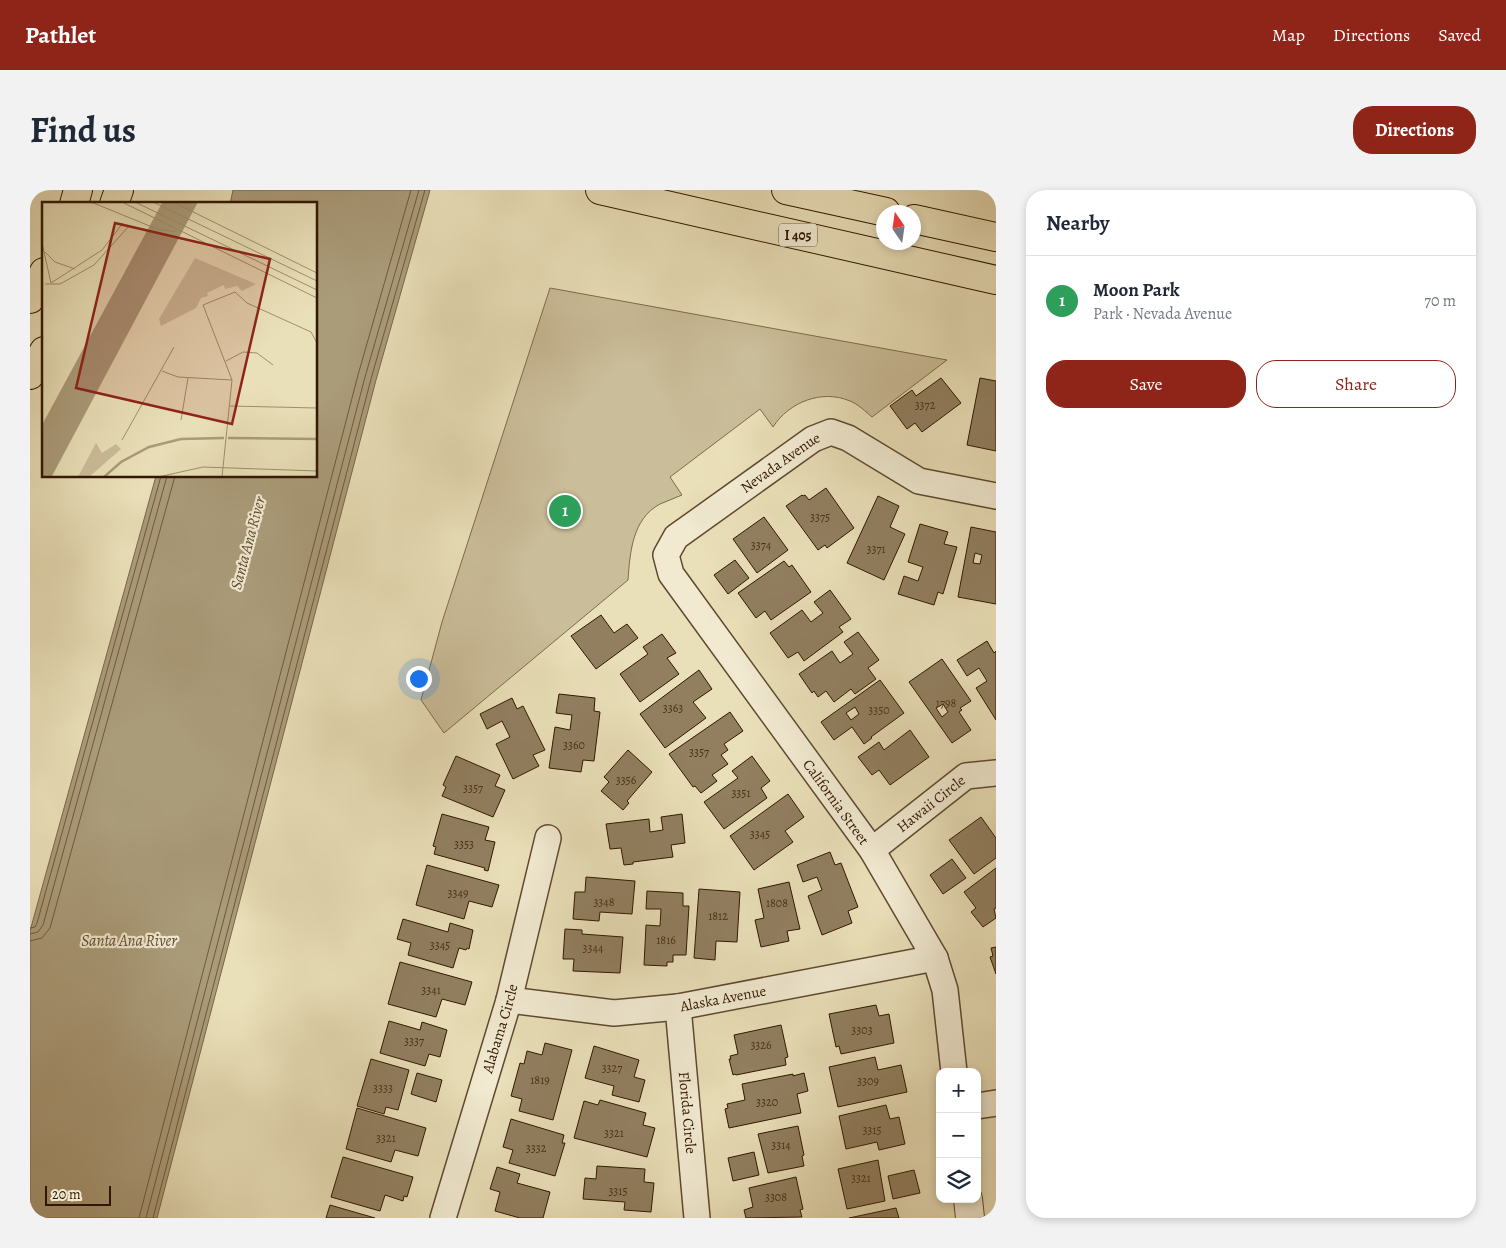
<!DOCTYPE html>
<meta charset="utf-8">
<style>
:root{--surface:#fff;--page:#f2f2f3;--text:#1f2937;--muted:#747a83;--line:#e0e1e3;--accent:#8f2418}
body{margin:0;font-family:Alegreya,serif;background:var(--page);color:var(--text)}
.controls{position:absolute;right:15px;bottom:15px;display:grid;overflow:hidden;border-radius:10px;box-shadow:0 2px 8px #0003}
.controls button{width:45px;height:45px;display:grid;place-items:center;padding:0;border:0;border-bottom:1px solid var(--line);background:var(--surface);color:var(--text);font:25px sans-serif}
.compass{position:absolute;left:846px;top:15px;width:45px;height:45px;border-radius:50%;background:var(--surface);box-shadow:0 2px 8px #0003;rotate:347deg}
.scale{position:absolute;left:15px;bottom:12px;width:66px;box-sizing:border-box;padding-left:5px;border:2px solid #311700;border-top:0;font-size:14px;line-height:18px;white-space:nowrap;color:#311700;-webkit-text-stroke:4px #f1ead1;paint-order:stroke}
.you{position:absolute;left:388px;top:488px;width:18px;height:18px;margin:-12px;border:4px solid #fff;border-radius:50%;background:#1a73e8;box-shadow:0 0 0 8px #1a73e833}
.badge{display:grid;place-items:center;width:32px;height:32px;border-radius:50%;background:var(--accent);color:#fff;font-size:16px;font-weight:700}
.pin{position:absolute;translate:-50% -50%;border:2px solid #fff;box-shadow:0 1px 5px #0006}
.list{margin:0;padding:0;list-style:none}
h2{display:flex;justify-content:space-between;align-items:center;height:65px;margin:0;padding:0 20px;font-size:21px}
h2 small{font-size:16px;font-weight:400;color:var(--muted)}
.list li{display:grid;grid-template-columns:32px 1fr auto;gap:15px;align-items:center;box-sizing:border-box;height:90px;padding:0 20px;border-top:1px solid var(--line)}
.list b{display:block;font-size:19px;white-space:nowrap}
.list p{margin:0;font-size:16px;white-space:nowrap;color:var(--muted)}
.list em{font-size:16px;font-style:normal;color:var(--muted)}
.actions{display:flex;gap:10px;padding:15px 20px}
.actions a{flex:1;padding:11px 0;border:1px solid var(--accent);border-radius:20px;text-align:center;font-size:18px;color:var(--accent)}
.actions .main{background:var(--accent);color:#fff}
.icon{flex:none;width:28px;height:28px;fill:none;stroke:currentColor;stroke-width:2;stroke-linecap:round;stroke-linejoin:round}
.map{position:relative;flex:none;width:966px;height:1028px;overflow:hidden;border-radius:20px}
header{display:flex;align-items:center;gap:30px;box-sizing:border-box;height:70px;padding:0 25px;background:var(--accent);color:#fff}
header strong{font-size:24px}
nav{display:flex;gap:28px;margin-inline-start:auto;font-size:18px}
.intro{display:flex;align-items:center;justify-content:space-between;box-sizing:border-box;height:120px;padding:0 30px}
h1{margin:0;font-size:35px}
.button{padding:12px 22px;border-radius:20px;background:var(--accent);color:#fff;font-size:18px;font-weight:700}
main{display:flex;gap:30px;padding:0 30px}
aside{flex:1;background:var(--surface);border-radius:20px;box-shadow:0 2px 8px #0003}
.map>svg:first-child{display:block}
.green{fill:#cabd99;stroke:#7e6a4c}
.water{fill:#aa9b79;stroke:#7a6649}
.lines{fill:none;stroke-linecap:round;stroke-linejoin:round}
.shore{stroke:#6e593c;stroke-width:1}
.building{fill:#917f60;stroke:#311700;fill-rule:evenodd}
.minor-casing{stroke:#5f492e;stroke-width:28}
.tertiary-casing{stroke:#5f492e;stroke-width:30}
.primary-casing{stroke:#311700;stroke-width:30}
.motorway-casing{stroke:#311700;stroke-width:30}
.minor{stroke:#f1ead1;stroke-width:25}
.tertiary{stroke:#f1ead1;stroke-width:28}
.primary{stroke:#e9dfb8;stroke-width:28}
.motorway{stroke:#e9dfb8;stroke-width:28}
.labels{text-anchor:middle;stroke-width:4.5;stroke-linejoin:round;paint-order:stroke}
.number-label{font-size:12px;fill:#493118}
.shield{fill:#f1ead1;stroke:#6b563f;stroke-width:1}
.shield-label{font-size:14px;font-weight:bold;fill:#311700}
.street-label{font-size:15px;fill:#311700;stroke:#f1ead1}
.water-label{font-size:16px;font-style:italic;fill:#614c30;stroke:#f1ead1}
.inset-river{fill:none;stroke:#aa9b79;stroke-width:2.5}
.inset-road{fill:none;stroke:#9f8f6e;stroke-width:1}
.view{fill:#8f2418;fill-opacity:0.15;stroke:#8f2418;stroke-width:2.5}
.inset-edge{fill:none;stroke:#311700;stroke-width:2.5}
</style>
<header>
<strong>Pathlet</strong>
<nav><a>Map</a><a>Directions</a><a>Saved</a></nav>
</header>
<div class="intro"><h1>Find us</h1><a class="button">Directions</a></div>
<main>
<div class="map">
<svg width="966" height="1028" viewBox="0 0 966 1028">
<rect width="100%" height="100%" fill="#e9dfb8"/>
<filter id="stains"><feTurbulence type="fractalNoise" baseFrequency=".004" numOctaves="4"/><feColorMatrix values="0 0 0 0 .2 0 0 0 0 .09 0 0 0 0 .02 0 0 0 .5 -.17"/></filter>
<radialGradient id="worn" r=".72"><stop offset=".6" stop-color="#630" stop-opacity="0"/><stop offset="1" stop-color="#630" stop-opacity=".3"/></radialGradient>
<path class="green" d="M520 98 917 170 842 227C836 222 828 214 820 211 792 199 759 212 743 237L730 219 640 287 652 305C645 308 637 311 630 314 602 329 600 363 598 390L414 543 391 510 412 432Z"/>
<path class="water" d="M203 0H400L346 190 127 1028H0V741L126 286H286V14H200Z"/>
<g class="lines">
<path class="shore" d="M0 738 5 737 7 733 131 286
M0 744 8 742 13 735 137 286
M0 751 12 748 20 738 145 286
M109 1028 328 185 381 0
M116 1028 335 187 389 0
M123 1028 341 189 395 0"/>
</g>
<path class="building" d="M911 188 931 213 892 242 885 233 877 239 860 216 882 200 886 206Z
M950 188 966 191V261L937 255Z
M796 298 824 338 797 358 795 355 788 360 756 316 772 305 773 306 775 305 779 310Z
M848 306 869 316 860 337 875 344 854 390 817 373Z
M734 327 758 360 727 383 703 349Z
M890 334 918 342 914 354 927 357 913 404 908 402 904 415 868 404 874 386 888 391 893 377 878 372Z
M941 337 966 342V414L928 407ZM945 363 952 365 950 374 943 373Z
M705 370 719 388 698 404 684 385Z
M754 371 759 377 762 375 781 402 741 430 735 421 726 428 708 403Z
M800 400 821 429 809 437 813 442 774 471 768 462 758 468 740 443 772 420 781 432 793 423 784 412Z
M571 425 584 443 597 434 608 448 566 479 541 446Z
M828 442 849 470 838 478 846 489 825 504 821 499 804 512 796 501 788 507 784 501 782 503 769 484 802 461 810 473 823 464 814 452Z
M632 444 646 463 637 468 649 484 610 512 590 484 618 464 613 457Z
M957 451 964 463 966 461V530L946 498 957 491 949 478 937 486 927 470Z
M912 469 941 511 930 518 932 520 929 522 941 540 922 553 879 492ZM913 514 918 522 912 527 906 518Z
M669 480 682 499 663 512 676 528 635 558 610 524Z
M850 490 874 523 841 547 842 548 834 554 822 537 804 550 791 532ZM825 517 829 524 821 530 816 523Z
M529 504 565 508 564 521 570 522 564 571 553 570 551 582 519 578 525 537 540 540 542 525 526 523Z
M482 508 487 519 493 516 515 560 503 565 509 576 483 589 466 554 480 547 472 531 457 539 450 524Z
M700 522 713 541 694 554 698 560 691 565 698 574 682 585 687 591 671 603 665 596 663 597 639 564Z
M880 540 899 567 860 595 849 580 842 585 828 567 849 552 854 560Z
M598 560 622 582 597 611 599 613 593 620 571 601 579 592 574 587Z
M426 566 470 585 465 596 475 600 463 627 412 606 416 597 413 595Z
M722 566 740 591 731 598 737 608 694 639 674 612 708 588 702 581Z
M758 604 774 627 755 641 763 652 724 680 700 646Z
M412 624 459 637 455 650 465 652 458 681 454 680 455 678 404 664 406 657 403 656Z
M652 624 655 653 641 655 643 667 603 672V674L594 675 591 658 580 659 576 634 619 629 620 642 633 640 631 627Z
M951 627 966 648V668L944 684 919 650Z
M800 662 805 675 811 673 828 717 818 721 822 733 792 745 778 706 792 700 787 687 773 692 767 675Z
M922 669 936 688 913 704 900 685Z
M397 675 469 695 462 717 439 711 434 729 386 715Z
M966 678V718L964 719 966 728 953 737 941 722 946 718 934 702Z
M556 687 605 691 602 724 570 722 569 731 543 729 545 702H555Z
M759 692 770 739 757 741 759 751 731 757 725 730 734 728 728 699Z
M669 699 710 702 707 752 686 751 685 770 664 768Z
M617 701 653 703V716H659L656 765H643V772H637V776L614 775 616 735 630 736 631 719H616Z
M373 729 418 742 420 733 443 740 439 759 437 758 436 760 429 758 423 778 378 765 381 753 367 749Z
M535 739 552 740V744L593 747 590 783 543 781 544 769H533Z
M966 757V784L960 767 963 766 961 758Z
M370 772 442 792 435 815 412 809 406 827 358 814Z
M846 815 849 826 859 824 864 853 811 864 809 856 806 857 799 824Z
M359 831 390 840 392 832 417 840 410 867 399 864 395 876 350 863Z
M751 835 758 867 755 868 756 875 706 885 705 884 703 885 699 869H701L700 866 708 864 704 845Z
M515 853 542 860 523 930 489 921 492 909 481 906 490 873 494 874 497 861 512 865Z
M564 856 609 870 604 887 615 890 609 912 582 905 584 896 555 888Z
M845 867 848 880 871 875 877 902 808 917 799 877Z
M341 869 379 880 368 920 356 917 354 924 327 916Z
M387 883 412 890 406 912 381 904Z
M774 883 778 901 767 904 771 923 699 938 695 919 698 918 697 914 715 910 712 894 763 884V886Z
M570 910 616 923 613 935 625 938 617 967 544 948 554 911 568 915Z
M856 915 860 929 869 927 875 954 849 960 847 952 816 959 809 926Z
M327 918 396 938 388 966 365 960 361 972 316 959Z
M481 929 534 945 532 953H535L525 986 479 973 483 960 473 957Z
M768 936 774 965 772 966 774 976 738 983 728 944Z
M724 962 729 985 703 991 698 968Z
M313 967 383 987 377 1007 374 1006 373 1011 355 1005 350 1021 301 1007Z
M848 970 855 1011 817 1019 808 979Z
M567 976 615 979 614 992 624 993 621 1022 594 1020 595 1012 553 1009 555 988 566 989Z
M467 977 490 984 487 993 520 1002 513 1028H490L465 1021 470 1002 460 999Z
M884 980 890 1003 863 1009 858 986Z
M766 987 773 1019 770 1020 772 1027 716 1028 714 1020 723 1017 719 998Z
M300 1015 345 1028H296Z
M866 1018 869 1028H819Z"/>
<g class="lines">
<g class="minor-casing">
<g id="minor">
<path id="s1" d="M842 660 936 586 966 583"/>
<path id="s2" d="M479 810 584 823 648 817 905 768"/>
<path id="s3" d="M648 817 667 1028"/>
<path id="s4" d="M924 882 915 800 905 768 842 660 641 384 636 365 646 347 783 249 801 242 818 248 889 291 966 306"/>
<path d="M947 916 966 913"/>
<path id="s5" d="M413 1028 479 810 518 648"/>
</g>
</g>
<g class="tertiary-casing">
<path id="tertiary" d="M938 1009 940 1028"/>
</g>
<g class="primary-casing">
<path id="primary" d="M44 14 48 0
M84 14 89 0
M0 109 14 82
M0 185 14 161"/>
</g>
<g class="motorway-casing">
<path id="motorway" d="M570 0 966 90
M756 0 856 22
M884 29 966 47"/>
</g>
<use href="#minor" class="minor"/>
<use href="#tertiary" class="tertiary"/>
<use href="#primary" class="primary"/>
<use href="#motorway" class="motorway"/>
</g>
<g class="labels">
<g class="number-label">
<text x="895" y="219">3372</text>
<text x="790" y="331">3375</text>
<text x="731" y="359">3374</text>
<text x="846" y="363">3371</text>
<text x="916" y="517">1798</text>
<text x="643" y="522">3363</text>
<text x="849" y="524">3350</text>
<text x="544" y="559">3360</text>
<text x="669" y="566">3357</text>
<text x="596" y="594">3356</text>
<text x="443" y="602">3357</text>
<text x="711" y="607">3351</text>
<text x="730" y="648">3345</text>
<text x="434" y="658">3353</text>
<text x="428" y="707">3349</text>
<text x="574" y="716">3348</text>
<text x="747" y="717">1808</text>
<text x="688" y="730">1812</text>
<text x="636" y="754">1816</text>
<text x="410" y="759">3345</text>
<text x="563" y="762">3344</text>
<text x="401" y="804">3341</text>
<text x="832" y="844">3303</text>
<text x="384" y="855">3337</text>
<text x="731" y="859">3326</text>
<text x="582" y="882">3327</text>
<text x="510" y="894">1819</text>
<text x="838" y="895">3309</text>
<text x="353" y="902">3333</text>
<text x="737" y="916">3320</text>
<text x="842" y="944">3315</text>
<text x="584" y="947">3321</text>
<text x="356" y="952">3321</text>
<text x="751" y="959">3314</text>
<text x="506" y="962">3332</text>
<text x="831" y="992">3321</text>
<text x="588" y="1005">3315</text>
<text x="746" y="1011">3308</text>
</g>
<rect class="shield" x="749" y="33.5" width="38" height="23" rx="4"/>
<g class="shield-label">
<text x="768" y="50">I 405</text>
</g>
<g class="street-label">
<text dy="5" stroke="none"><textPath href="#s4" startOffset="751">Nevada Avenue</textPath></text>
<text transform="translate(806 612) rotate(54)" y="5">California Street</text>
<text dy="5" stroke="none"><textPath href="#s1" startOffset="75">Hawaii Circle</textPath></text>
<text dy="5" stroke="none"><textPath href="#s2" startOffset="216">Alaska Avenue</textPath></text>
<text dy="5" stroke="none"><textPath href="#s5" startOffset="198">Alabama Circle</textPath></text>
<text dy="5" stroke="none"><textPath href="#s3" startOffset="106">Florida Circle</textPath></text>
</g>
<g class="water-label">
<text transform="translate(217 353) rotate(-75)" y="6">Santa Ana River</text>
<text x="99" y="756">Santa Ana River</text>
</g>
</g>
<g transform="translate(12 12)">
<rect width="275" height="275" fill="#e9dfb8"/>
<path d="M153 56 214 82 200 89 195 84 183 87 182 83 165 91 166 94 159 96 154 106 119 124 117 117ZM54 241 60 251 74 242 79 247 47 275H36Z" fill="#cabd99"/>
<path d="M156 0 10 274 0 275V223L120 1Z" fill="#aa9b79"/>
<path class="inset-river" d="M186 236 275 237M62 275 79 260 107 245 139 237 182 236"/>
<path class="inset-road" d="M49 0 115 27 135 30M80 0 275 96M93 0 275 88M111 0 275 79M131 0 275 71M0 41 9 81M3 50 13 60 33 67M9 81 60 48 81 21M3 82H18L52 63 87 24M184 159 201 150 215 151 231 163M120 169 136 175 190 178M188 204 275 206M139 218 146 176M80 238 132 145M116 275 161 265 275 269M180 275 190 178 161 103 193 90 205 101 269 130 275 141"/>
<path class="view" d="M73 21 228 57 190 222 34 186Z"/>
<rect width="275" height="275" class="inset-edge"/>
</g>
<rect width="100%" height="100%" filter="url(#stains)"/>
<rect width="100%" height="100%" fill="url(#worn)"/>
</svg>
<div class="controls">
<button>+</button>
<button>−</button>
<button><svg class="icon" aria-label="layers" viewBox="0 0 24 24"><path d="M12 4l9 5-9 5-9-5zM3 14l9 5 9-5"/></svg></button>
</div>
<svg class="compass" viewBox="-18 -18 36 36"><path d="M0-13l5 13h-10z" fill="#e53935"/><path d="M0 13l5-13h-10z" fill="#747a83"/></svg>
<div class="scale">20 m</div>
<div class="you"></div>
<div class="pin badge" style="left:535px;top:321px;background:#2e9e5b">1</div>
</div>
<aside>
<h2>Nearby<small></small></h2>
<ul class="list">
<li><span class="badge" style="background:#2e9e5b">1</span><div><b>Moon Park</b><p>Park · Nevada Avenue</p></div><em>70 m</em></li>
</ul>
<div class="actions"><a class="main">Save</a><a>Share</a></div>
</aside>
</main>
